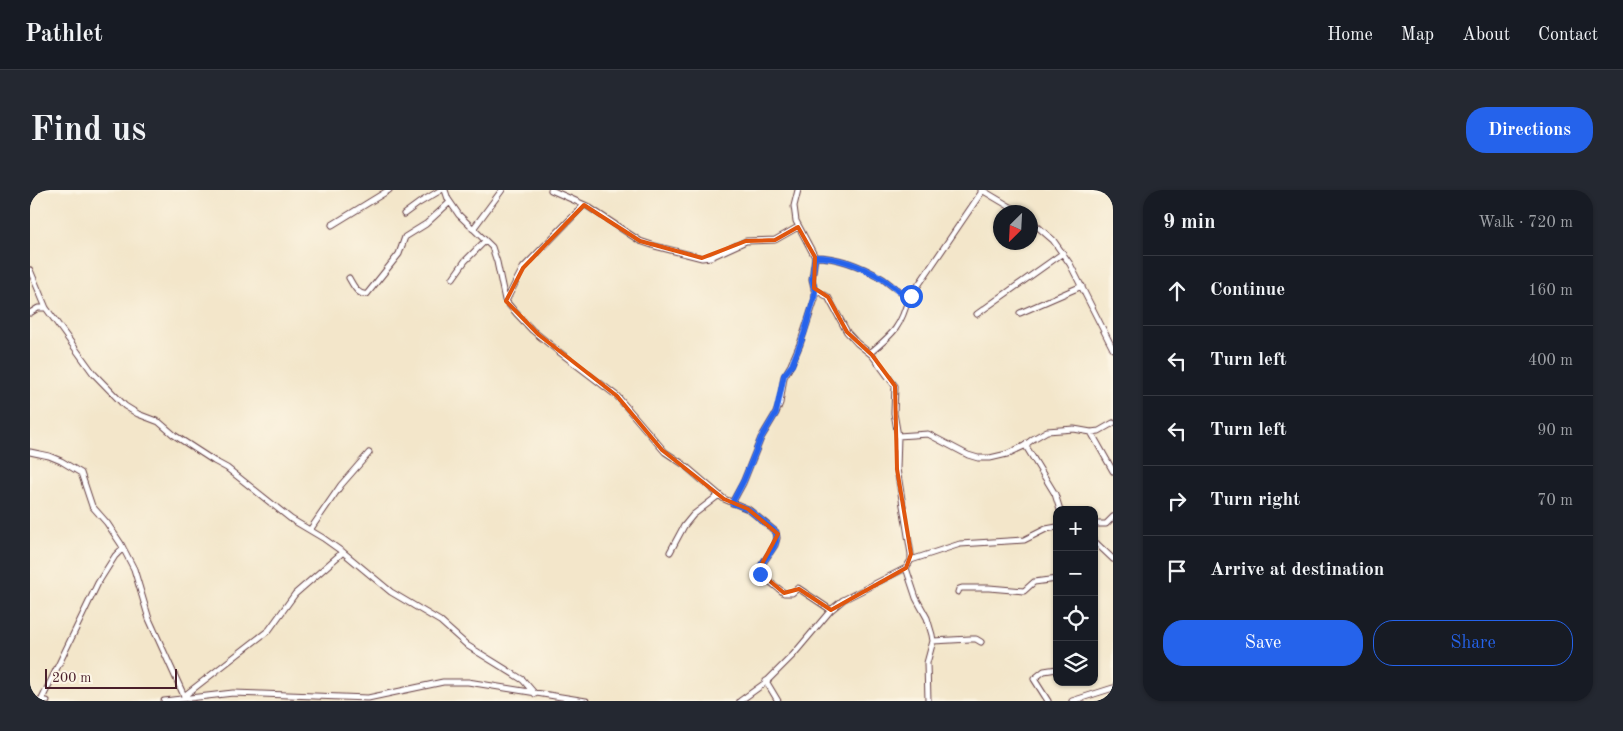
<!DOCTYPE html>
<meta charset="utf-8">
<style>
:root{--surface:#171b24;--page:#242831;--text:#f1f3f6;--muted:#9ea1a6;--line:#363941;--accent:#2563eb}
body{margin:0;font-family:"Old Standard TT",serif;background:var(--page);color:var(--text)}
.controls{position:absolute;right:15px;bottom:15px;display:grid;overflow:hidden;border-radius:10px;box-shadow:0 1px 4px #0004}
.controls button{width:45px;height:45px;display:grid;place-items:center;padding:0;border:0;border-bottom:1px solid var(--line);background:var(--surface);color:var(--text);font:25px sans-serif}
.compass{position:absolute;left:963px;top:15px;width:45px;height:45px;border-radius:50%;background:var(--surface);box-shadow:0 1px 4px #0004;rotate:204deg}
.scale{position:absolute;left:15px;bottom:12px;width:132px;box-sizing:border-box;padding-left:5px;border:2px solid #4a1f2b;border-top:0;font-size:14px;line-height:18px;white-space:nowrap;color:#4a1f2b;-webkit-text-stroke:4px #fcf5e5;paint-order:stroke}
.stop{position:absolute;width:15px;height:15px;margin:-11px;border:4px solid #2563eb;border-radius:50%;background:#fff}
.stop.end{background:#2563eb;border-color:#fff;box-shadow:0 1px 5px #0008}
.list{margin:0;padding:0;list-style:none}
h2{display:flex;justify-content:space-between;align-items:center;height:65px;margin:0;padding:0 20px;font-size:21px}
h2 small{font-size:16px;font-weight:400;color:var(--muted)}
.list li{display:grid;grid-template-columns:32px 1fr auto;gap:15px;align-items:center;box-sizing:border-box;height:70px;padding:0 20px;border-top:1px solid var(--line)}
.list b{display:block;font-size:19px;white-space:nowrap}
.list em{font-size:16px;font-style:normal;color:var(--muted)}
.actions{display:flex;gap:10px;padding:15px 20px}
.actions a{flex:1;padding:11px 0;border:1px solid var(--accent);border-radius:20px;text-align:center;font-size:18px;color:var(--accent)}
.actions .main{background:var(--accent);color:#fff}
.icon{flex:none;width:28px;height:28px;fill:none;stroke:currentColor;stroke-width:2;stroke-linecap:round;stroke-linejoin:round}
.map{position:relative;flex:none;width:1083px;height:511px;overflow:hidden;border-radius:20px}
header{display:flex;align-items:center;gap:30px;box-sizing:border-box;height:70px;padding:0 25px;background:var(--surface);border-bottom:1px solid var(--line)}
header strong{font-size:24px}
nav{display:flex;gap:28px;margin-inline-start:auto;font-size:18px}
.intro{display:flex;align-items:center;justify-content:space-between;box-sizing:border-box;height:120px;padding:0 30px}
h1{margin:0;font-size:35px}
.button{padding:12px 22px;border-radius:20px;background:var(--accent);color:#fff;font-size:18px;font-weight:700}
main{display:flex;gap:30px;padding:0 30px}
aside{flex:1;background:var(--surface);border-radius:20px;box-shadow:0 1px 4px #0004}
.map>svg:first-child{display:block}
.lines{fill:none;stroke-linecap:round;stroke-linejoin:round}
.minor-casing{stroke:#633d43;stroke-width:7}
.minor{stroke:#fff;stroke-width:5}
.route{stroke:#2563eb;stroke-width:6}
.marked{fill:none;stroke:#e0560e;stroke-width:4;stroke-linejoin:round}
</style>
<header>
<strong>Pathlet</strong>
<nav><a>Home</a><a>Map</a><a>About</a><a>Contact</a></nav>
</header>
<div class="intro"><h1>Find us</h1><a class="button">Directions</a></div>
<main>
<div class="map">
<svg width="1083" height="511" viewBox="0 0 1083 511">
<rect width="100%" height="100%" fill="#fcf5e5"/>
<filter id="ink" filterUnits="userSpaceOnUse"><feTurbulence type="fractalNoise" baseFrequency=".02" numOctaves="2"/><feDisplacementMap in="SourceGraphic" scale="10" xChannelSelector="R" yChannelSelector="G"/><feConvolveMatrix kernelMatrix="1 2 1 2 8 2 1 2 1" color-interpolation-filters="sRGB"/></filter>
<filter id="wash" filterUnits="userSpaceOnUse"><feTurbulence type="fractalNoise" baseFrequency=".0096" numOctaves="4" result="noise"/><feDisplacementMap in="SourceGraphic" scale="20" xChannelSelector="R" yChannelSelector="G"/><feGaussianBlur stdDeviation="1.12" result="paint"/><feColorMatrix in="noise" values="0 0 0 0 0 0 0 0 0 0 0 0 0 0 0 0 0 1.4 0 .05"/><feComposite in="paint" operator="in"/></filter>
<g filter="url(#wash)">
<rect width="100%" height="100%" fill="#f3e6ca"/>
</g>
<g filter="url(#ink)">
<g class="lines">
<g class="minor-casing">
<path id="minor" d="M415 0 418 9 429 25 462 57 467 72 475 110 486 123 502 140 528 161 587 206 635 262 653 274 694 309 718 319 746 342 747 348 745 355 729 379 728 382 754 403H762L768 398 801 420 813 410 876 378 886 408 897 428 902 445 903 451 897 473 898 511
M521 0 557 16 610 51 625 56 672 68 681 67 716 51 745 50 768 37
M952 0 989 22
M374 24 389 13 411 0
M1001 31 1023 50 1040 74 1083 159
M302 35 359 0
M443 39 472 0
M785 67C809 67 833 77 853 89 861 95 868 101 876 106H881L951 3V0
M0 80 16 118 63 183 95 216 108 224 129 232 144 245 184 271 197 278 261 329 293 348 314 363 361 402 410 431 438 456 493 490 505 504
M319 88C323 95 328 106 337 104L369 64 375 47 396 34 420 12
M423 88 435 71 455 51
M784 99 798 107 817 142 827 153 842 165 865 196 864 223 868 246 867 279 881 364V370L876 378
M476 111 493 78 554 15
M0 123 8 118H16
M990 123 1052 96
M947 124 1033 63
M840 163C864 143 871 137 879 106
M1061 242 1083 281
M868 246 898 244 938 265 948 268H960L977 264 994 256 1003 249 1017 241 1044 239 1061 242 1069 241 1083 233
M997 253V258L1025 304 1030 320
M0 262 19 266 31 271 51 283 62 316 77 333 91 354 104 379 119 429 155 508
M702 313 713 293 731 248 746 223 750 213 754 187 761 175 770 154 785 109V102L782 89 785 67 766 31 764 16 768 0
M1064 334H1076L1083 327
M280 340 311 295 339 263
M1064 351 1083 369
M640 362 654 336 663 325 689 305
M881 370 930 354 994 350 1016 339 1027 337
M928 402 929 399 932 398H959L994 401 1004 392 1027 389
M903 451 940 449H946L951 452
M736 491 748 511
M154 506 239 440 265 404 313 362
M0 511H17
M11 511 68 393 85 366 93 358
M134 511 203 503 338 508 413 492H438L556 511
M710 511 735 493 763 465 801 420
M1018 511 1004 489 1014 481 1027 479
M1042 511 1083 498"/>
</g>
<use href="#minor" class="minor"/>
</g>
</g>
<g class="lines" filter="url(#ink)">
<path class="route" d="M730 384 728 381 730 377C736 366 750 356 746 342L718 319 702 313 714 290 731 248 746 223 754 185 762 175 774 144 784 109 785 102 782 89 785 67C809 67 833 77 853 89 861 95 868 101 876 106H881"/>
</g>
<path class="marked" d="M554 15 610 51 672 68 716 51 745 50 768 37 785 67 784 98 798 107 817 142 842 165 865 196 867 279 881 364 876 378 801 420 769 399 754 403 728 381 748 344 718 319 694 309 632 260 587 206 509 145 476 111 493 78Z"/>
</svg>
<div class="controls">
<button>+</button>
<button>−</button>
<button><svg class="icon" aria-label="locate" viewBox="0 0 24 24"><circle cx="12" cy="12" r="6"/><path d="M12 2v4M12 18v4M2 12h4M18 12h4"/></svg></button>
<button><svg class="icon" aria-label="layers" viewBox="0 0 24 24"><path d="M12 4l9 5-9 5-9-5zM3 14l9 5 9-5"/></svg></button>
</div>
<svg class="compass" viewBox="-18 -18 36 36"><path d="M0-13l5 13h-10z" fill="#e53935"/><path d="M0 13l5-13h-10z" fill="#9ea1a6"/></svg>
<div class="scale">200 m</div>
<div class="stop" style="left:881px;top:106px"></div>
<div class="stop end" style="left:730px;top:384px"></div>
</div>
<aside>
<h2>9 min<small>Walk · 720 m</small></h2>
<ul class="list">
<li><svg class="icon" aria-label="ahead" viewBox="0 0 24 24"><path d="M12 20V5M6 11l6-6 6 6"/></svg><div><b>Continue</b></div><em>160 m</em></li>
<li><svg class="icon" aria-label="left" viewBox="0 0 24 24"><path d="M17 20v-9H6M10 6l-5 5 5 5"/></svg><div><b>Turn left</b></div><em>400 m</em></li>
<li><svg class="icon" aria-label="left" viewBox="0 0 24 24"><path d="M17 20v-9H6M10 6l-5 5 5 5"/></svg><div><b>Turn left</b></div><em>90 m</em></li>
<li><svg class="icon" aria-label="right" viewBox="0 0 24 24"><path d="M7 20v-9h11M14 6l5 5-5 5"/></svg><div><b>Turn right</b></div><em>70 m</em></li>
<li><svg class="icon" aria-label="arrive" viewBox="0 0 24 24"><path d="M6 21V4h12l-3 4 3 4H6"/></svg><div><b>Arrive at destination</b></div></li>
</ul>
<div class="actions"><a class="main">Save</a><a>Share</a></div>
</aside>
</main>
